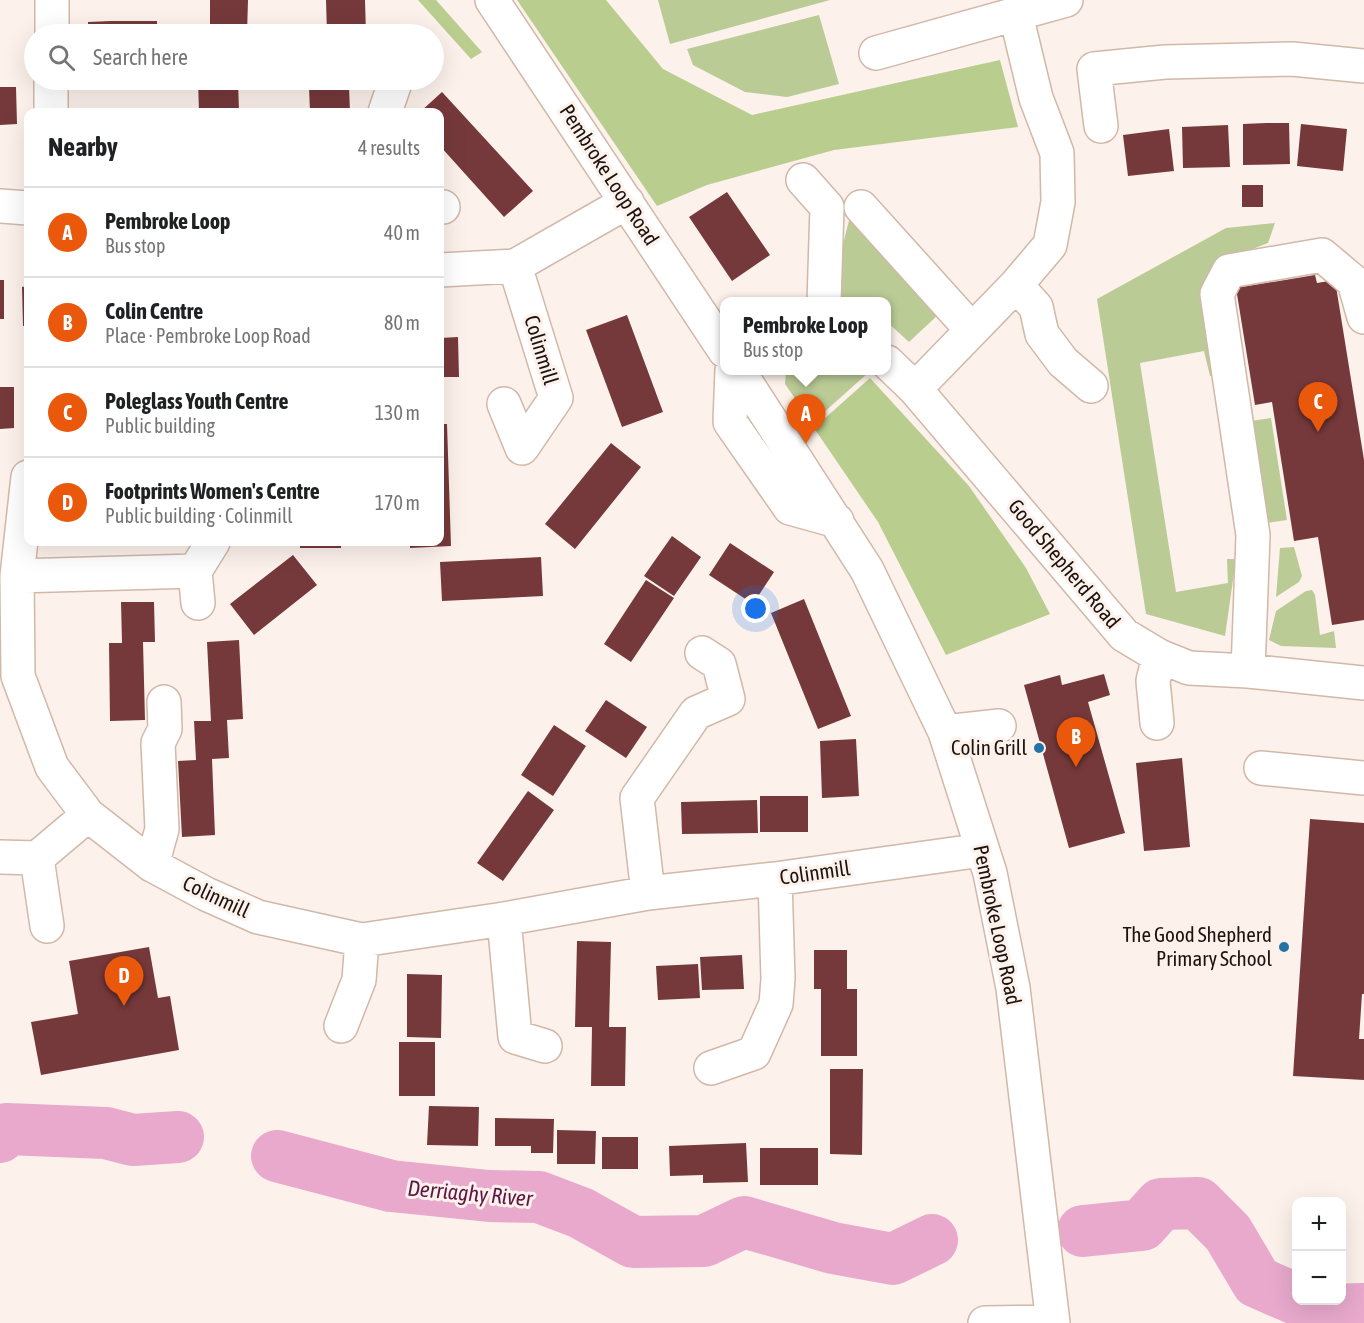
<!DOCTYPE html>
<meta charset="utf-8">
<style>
:root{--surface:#fff;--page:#f2f2f2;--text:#202124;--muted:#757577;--line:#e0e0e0;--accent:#ea580c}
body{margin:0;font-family:"Asap Condensed",sans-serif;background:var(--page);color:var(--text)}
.controls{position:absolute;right:18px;bottom:18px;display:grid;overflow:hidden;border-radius:12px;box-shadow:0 6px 24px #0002}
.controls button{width:54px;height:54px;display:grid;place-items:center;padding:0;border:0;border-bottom:2px solid var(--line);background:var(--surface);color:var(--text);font:30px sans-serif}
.you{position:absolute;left:756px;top:609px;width:21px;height:21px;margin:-15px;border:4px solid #fff;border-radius:50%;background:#1a73e8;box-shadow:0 0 0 9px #1a73e833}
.badge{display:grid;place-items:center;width:39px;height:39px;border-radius:50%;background:var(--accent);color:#fff;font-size:20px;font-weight:700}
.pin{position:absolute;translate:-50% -50px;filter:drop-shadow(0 2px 3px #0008)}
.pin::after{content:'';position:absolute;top:32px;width:21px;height:18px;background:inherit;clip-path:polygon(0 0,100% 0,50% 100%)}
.popup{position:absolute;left:720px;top:297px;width:171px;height:78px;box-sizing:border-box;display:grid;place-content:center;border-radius:12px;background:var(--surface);filter:drop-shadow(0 2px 4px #0005);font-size:20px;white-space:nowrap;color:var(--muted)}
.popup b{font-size:22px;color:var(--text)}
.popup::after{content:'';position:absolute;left:50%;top:100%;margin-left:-12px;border:12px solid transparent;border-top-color:var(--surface)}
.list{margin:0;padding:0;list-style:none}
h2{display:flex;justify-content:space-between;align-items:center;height:78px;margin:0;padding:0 24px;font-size:26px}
h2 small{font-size:20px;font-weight:400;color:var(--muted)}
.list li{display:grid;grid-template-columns:39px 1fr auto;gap:18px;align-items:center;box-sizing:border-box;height:90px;padding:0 24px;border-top:2px solid var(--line)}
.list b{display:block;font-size:22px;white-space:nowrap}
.list p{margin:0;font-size:20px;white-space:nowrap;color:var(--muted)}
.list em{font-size:20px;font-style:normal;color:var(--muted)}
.icon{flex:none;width:33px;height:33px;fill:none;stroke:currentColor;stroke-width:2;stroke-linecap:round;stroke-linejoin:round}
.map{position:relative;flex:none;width:1364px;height:1323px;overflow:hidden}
.search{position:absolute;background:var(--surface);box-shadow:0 6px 24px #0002;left:24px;top:24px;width:420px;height:66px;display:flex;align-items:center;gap:15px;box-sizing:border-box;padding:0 21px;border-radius:33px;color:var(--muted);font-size:22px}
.panel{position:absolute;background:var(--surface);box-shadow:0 6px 24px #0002;left:24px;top:108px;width:420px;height:438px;border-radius:12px}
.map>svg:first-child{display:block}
.green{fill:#bacb96}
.forest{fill:#b9cd8f}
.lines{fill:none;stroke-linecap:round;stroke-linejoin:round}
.river{stroke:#e8a9cc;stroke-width:52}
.building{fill:#76393b}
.minor-casing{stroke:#d1b8a8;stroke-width:36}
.minor{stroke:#fff;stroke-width:33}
.poi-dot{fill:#2573a5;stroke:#fcf1eb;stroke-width:2}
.labels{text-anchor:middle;stroke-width:6;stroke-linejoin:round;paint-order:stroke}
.street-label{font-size:21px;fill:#1c130e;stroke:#fcf1eb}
.poi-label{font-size:21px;fill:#1c130e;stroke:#fcf1eb;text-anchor:end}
.water-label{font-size:22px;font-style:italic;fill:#5d1645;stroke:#fcf1eb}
</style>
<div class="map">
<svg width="1364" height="1323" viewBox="0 0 1364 1323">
<rect width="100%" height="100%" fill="#fcf1eb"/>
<path class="green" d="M658 0H830L670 44Z
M819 15 839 84 787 97 745 92 693 65 687 49Z
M852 208 940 313 909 342 887 322V302L844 301C830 281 847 232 852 208Z
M1275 223 1268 243 1232 257 1221 373 1210 376 1204 351 1140 363 1176 592 1228 583 1227 559H1236L1225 636 1146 614 1097 299 1226 228Z
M866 370 869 372 812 423 785 384 786 371Z
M1271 418 1287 520 1267 523 1251 421Z
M1294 547 1302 576 1299 582 1276 597 1280 548Z
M1312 590 1315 595 1320 635 1334 631 1336 648 1281 646 1269 640 1276 611 1306 591Z"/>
<path class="forest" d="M418 0H436L482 52 471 59Z
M517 0H606L663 69 752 115 1000 60 1018 127 834 150 707 185 657 206Z
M870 378 969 486 1026 568 1050 614 946 655 878 522 814 428Z"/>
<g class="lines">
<path class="river" d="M0 1137 7 1129 106 1133 133 1140 178 1137
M277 1156 391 1186 489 1196 539 1197 581 1213 633 1242 704 1241 744 1222 833 1248 893 1259 932 1240
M1083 1231 1142 1225 1161 1204 1198 1203 1228 1233 1257 1282 1296 1299
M1299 1300 1322 1310 1364 1309"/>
</g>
<path class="building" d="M210 0H248L247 34H210Z
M326 0H365L366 34H327Z
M111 21H157V34H88V22Z
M198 80H238L239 112H199Z
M349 86 350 112H310L309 87Z
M0 87H16L17 124 0 125Z
M442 92 533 191 504 217 440 146V112H420Z
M1266 123H1289L1290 164 1243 165V124Z
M1301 124 1347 129 1343 171 1297 166Z
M1228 125 1230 167 1183 168 1182 127Z
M1169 129 1174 171 1128 176 1123 135Z
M1242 185H1263V207H1242Z
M727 192 770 255 732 281 689 217Z
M1315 275 1317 283 1335 280 1364 460V620L1332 625 1318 537 1294 541 1272 402 1255 405 1236 288Z
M0 280H4V319H0Z
M28 286V326H23L22 287Z
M627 315 663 412 622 427 586 330Z
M458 337 459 377H440V338Z
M0 387H14V428L0 429Z
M440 424H447L451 546 410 548V542H440Z
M611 443 641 467 575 549 545 524Z
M672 536 701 557 674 596 644 576Z
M300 542H341V548H300Z
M730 543 774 572 753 604 709 575Z
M293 555 317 585 254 635 230 604Z
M541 557 543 596 442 601 440 562Z
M646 580 674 598 631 662 604 644Z
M804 599 851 716 818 729 771 613Z
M121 602H154L155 642H143L145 720 110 721 109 643H122Z
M239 640 243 719 227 720 229 758 212 759 215 835 182 837 178 761 196 760 194 721H211L207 642Z
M1104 674 1110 695 1088 702 1125 833 1069 848 1024 685 1060 675 1062 685Z
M606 700 647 727 626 758 585 731Z
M554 725 586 746 553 796 521 775Z
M856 739 859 796 822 798 820 741Z
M1182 758 1190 847 1144 851 1136 763Z
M528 791 554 810 503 881 477 863Z
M760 796H808V832H760Z
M757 800 758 833 682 834 681 802Z
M1310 819 1364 823V994H1362L1359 1039H1364V1080L1293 1076Z
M577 941 611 942 609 1027H626L625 1086H591L592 1027H575Z
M149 947 158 998 170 996 179 1050 41 1075 31 1022 78 1014 69 961Z
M814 950H847V989H857V1056H821V989H814Z
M742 955 744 989 702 990 700 957Z
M698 964 700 998 658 1000 656 966Z
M407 974 442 975 441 1038 407 1037Z
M399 1042H435V1096H399Z
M830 1069H863L862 1155 830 1154Z
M429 1106 479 1107 478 1146 427 1145Z
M495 1118 554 1119 553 1153H531V1146H495Z
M557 1130 596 1131 595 1164H557Z
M602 1137H638V1169H602Z
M746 1143 748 1182 703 1183V1175L670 1176 669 1146Z
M760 1148H818V1185H760Z"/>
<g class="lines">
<g class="minor-casing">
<path id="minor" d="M492 0 725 351
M52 34V0
M876 53 1066 0
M51 112V80
M385 112 396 80
M1101 126 1094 69 1165 62 1292 59 1364 66
M803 180 827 207 824 302
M0 206 28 208
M440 207H443
M861 207 971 329
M440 270 515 266 627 202
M1016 285 1036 307 1042 334 1063 362 1091 386
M887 362 915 389 1124 635 1159 656 1189 668 1248 671 1364 683
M732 370 730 422 790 508 837 521
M738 370 867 570 945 732 990 873 1013 988 1053 1323
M915 389 1016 285 1050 245 1058 202 1057 153 1036 98 1016 15
M504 404 522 448 556 398 515 266
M28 477 17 576 18 676 52 767 88 815 152 865 206 894 258 917 362 940 504 919 648 893 775 879 982 850
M17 576 195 571
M198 603 195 571 213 542
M1248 671 1253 535 1217 294 1229 271 1322 255 1354 282 1364 317
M1157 723 1153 681 1159 656
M945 732 999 726
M1261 768 1364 778
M0 857 37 858 88 815
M37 858 47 926
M152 865 162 829 158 743 165 729 164 702
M648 893 637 798 696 713 728 699 719 664 702 653
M504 919 515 1037 545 1046
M341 1026 359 980 362 940
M711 1068 754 1053 776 1004 778 979 775 879
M985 1323 1053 1322"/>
</g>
<use href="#minor" class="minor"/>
</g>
<g class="poi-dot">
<circle cx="1039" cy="748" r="6"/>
<circle cx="1284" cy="947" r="6"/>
</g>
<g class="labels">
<g class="street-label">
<text transform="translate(609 175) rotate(57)" y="7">Pembroke Loop Road</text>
<text transform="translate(541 350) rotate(73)" y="7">Colinmill</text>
<text transform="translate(1064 564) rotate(50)" y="7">Good Shepherd Road</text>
<text transform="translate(815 873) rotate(-8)" y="7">Colinmill</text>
<text transform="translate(216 897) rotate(25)" y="7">Colinmill</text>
<text transform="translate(997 925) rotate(78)" y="7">Pembroke Loop Road</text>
</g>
<g class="poi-label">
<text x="1027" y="755">Colin Grill</text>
<text x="1272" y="942">The Good Shepherd<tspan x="1272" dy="24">Primary School</tspan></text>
</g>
<g class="water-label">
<text transform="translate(470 1193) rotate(5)" y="8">Derriaghy River</text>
</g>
</g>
</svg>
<div class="controls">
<button>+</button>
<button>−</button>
</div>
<div class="you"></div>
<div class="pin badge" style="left:806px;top:444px">A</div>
<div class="popup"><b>Pembroke Loop</b>Bus stop</div>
<div class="pin badge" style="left:1076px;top:767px">B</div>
<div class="pin badge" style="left:1318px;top:432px">C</div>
<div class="pin badge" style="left:124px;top:1006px">D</div>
<div class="search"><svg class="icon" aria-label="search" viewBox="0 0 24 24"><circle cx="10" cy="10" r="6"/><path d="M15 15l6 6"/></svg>Search here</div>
<section class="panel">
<h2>Nearby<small>4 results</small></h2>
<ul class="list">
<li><span class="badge">A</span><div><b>Pembroke Loop</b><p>Bus stop</p></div><em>40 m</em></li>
<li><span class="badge">B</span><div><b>Colin Centre</b><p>Place · Pembroke Loop Road</p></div><em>80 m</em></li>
<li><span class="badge">C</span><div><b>Poleglass Youth Centre</b><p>Public building</p></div><em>130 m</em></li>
<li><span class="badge">D</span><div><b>Footprints Women's Centre</b><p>Public building · Colinmill</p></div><em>170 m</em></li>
</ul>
</section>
</div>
